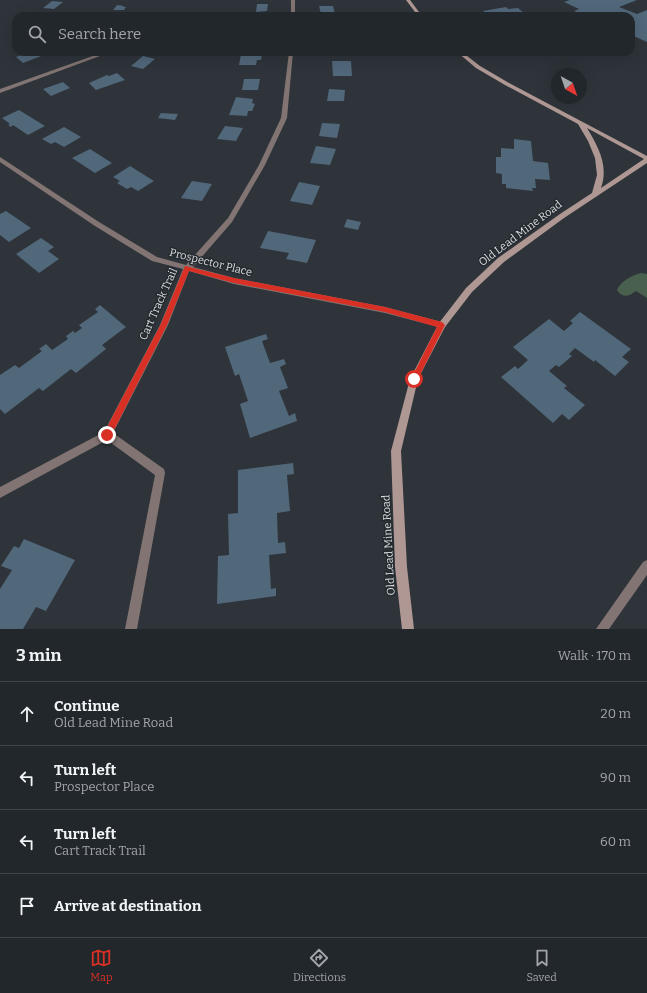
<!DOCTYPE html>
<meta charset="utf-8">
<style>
:root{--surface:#22272c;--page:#2a2f34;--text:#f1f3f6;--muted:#a2a5a9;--line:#3f4448;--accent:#d93025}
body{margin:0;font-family:Bitter,serif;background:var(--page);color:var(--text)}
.compass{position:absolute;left:551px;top:68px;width:36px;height:36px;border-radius:50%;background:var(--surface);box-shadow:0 4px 16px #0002;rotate:140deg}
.stop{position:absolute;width:12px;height:12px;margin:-9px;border:3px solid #d93025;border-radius:50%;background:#fff}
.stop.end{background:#d93025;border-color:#fff;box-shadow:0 1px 4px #0008}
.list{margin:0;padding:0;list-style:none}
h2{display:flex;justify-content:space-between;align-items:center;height:52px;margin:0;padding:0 16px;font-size:17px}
h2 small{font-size:13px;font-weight:400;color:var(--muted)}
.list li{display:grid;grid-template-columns:26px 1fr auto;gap:12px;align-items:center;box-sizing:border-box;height:64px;padding:0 16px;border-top:1px solid var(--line)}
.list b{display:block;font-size:15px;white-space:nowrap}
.list p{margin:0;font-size:13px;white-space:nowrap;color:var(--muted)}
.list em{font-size:13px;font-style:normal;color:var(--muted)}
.icon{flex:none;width:22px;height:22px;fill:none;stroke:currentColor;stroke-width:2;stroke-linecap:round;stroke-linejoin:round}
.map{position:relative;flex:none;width:647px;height:629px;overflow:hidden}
.search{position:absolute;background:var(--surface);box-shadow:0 4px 16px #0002;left:12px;right:12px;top:12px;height:44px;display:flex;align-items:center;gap:10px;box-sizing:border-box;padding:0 14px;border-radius:12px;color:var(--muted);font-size:15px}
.sheet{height:308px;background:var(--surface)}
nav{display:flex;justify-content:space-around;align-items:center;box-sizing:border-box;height:56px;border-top:1px solid var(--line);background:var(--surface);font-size:11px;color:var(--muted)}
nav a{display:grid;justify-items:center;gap:2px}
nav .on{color:var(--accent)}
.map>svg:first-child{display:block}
.green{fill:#49604f}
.building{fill:#51677a}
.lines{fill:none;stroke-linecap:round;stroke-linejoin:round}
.street{fill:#827472;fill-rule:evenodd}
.secondary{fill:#af9894;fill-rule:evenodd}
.route{fill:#d93025}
.labels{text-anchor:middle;stroke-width:3;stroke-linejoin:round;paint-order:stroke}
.street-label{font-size:11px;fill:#d8dcdf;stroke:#242a30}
</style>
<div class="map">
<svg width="647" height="629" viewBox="0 0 647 629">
<rect width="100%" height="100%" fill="#2e343a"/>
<path class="green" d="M641 273 647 274V298L636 291C629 296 623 299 617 290 621 281 632 275 641 273Z"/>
<path class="building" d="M570 0H637L619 7 637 14 647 10V42L636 37H631V16H585L574 11 579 9 564 2Z
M52 1 63 2 54 9 43 8Z
M257 4H268L267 11 256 12Z
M117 5 124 6 123 7H126L124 10H113Z
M319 6H333L335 14H321Z
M506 7 508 9 518 8 525 14 513 16H489L483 11Z
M30 52H41L44 55 23 63 16 57Z
M241 54H262L261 60H257L256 65H239Z
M143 56 155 59 143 69 131 66Z
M332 61H351L352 76H333Z
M117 73 125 80 96 90 89 83 107 75 109 76Z
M244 79H260L258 90H242Z
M63 82 70 88 51 96 43 89Z
M329 89 345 90 344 101H327Z
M236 97 253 99 252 103 255 104 252 111H248L247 116 229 115Z
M19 110 45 126 28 135 13 125 11 127 8 125 10 124 2 118Z
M161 113 178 114 175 120 158 118Z
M322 123 340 124 337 138 319 136Z
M225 126 243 128 236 141 217 139Z
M64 127 81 137 64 147 55 142 51 144 42 139Z
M514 139 531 141 533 161 548 163 550 180 535 179 536 188H532L533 191 506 188V184H502V174L496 173V157H501V148L514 149Z
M316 146 336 149 330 165 310 163Z
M90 149 112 163 95 173 72 158Z
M130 166 154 181 138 191 131 187 127 189 117 183 120 181 113 177Z
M192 181 212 184 202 201 181 198Z
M299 182 320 186 312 205 290 201Z
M6 211 31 228 9 242 0 235V214Z
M347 219 361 222 358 230 344 227Z
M268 231 316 240 307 263 286 259 289 253 260 248Z
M41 238 54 247 48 251 59 259 39 273 16 254Z
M100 305 126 327 102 345 106 349 76 373 71 369 43 391 39 388 5 414 0 409V375L15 365 19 368 42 351 39 349 46 344 52 350 68 339 66 336 73 331 75 333 82 328 79 325 98 312 95 309Z
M580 312 631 349 622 357 629 362 615 376 595 360 594 362 575 348 569 354 572 356 559 367 556 365 549 371 567 386 564 388 585 405 569 420 562 414 553 423 501 377 515 366 518 369 528 360 513 347 549 319 564 331 573 323 570 321Z
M266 334 268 339 262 341 270 363 284 359 286 364 280 367 288 388 279 391 289 416 295 413 297 421 250 438 240 404 248 401 239 374 235 376 225 347Z
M293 463 294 474 287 475 290 511 277 513 278 543 285 542 286 553 269 555 271 589 276 588V596L217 604 218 556 229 555 228 514 238 513V470Z
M24 539 75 560 46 611 36 607 23 629H0V589L12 570 1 566 14 546 19 548Z"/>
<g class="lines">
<path class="street" d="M291 0H295V16H291Z
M104 52 108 53 0 93V89Z
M289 52H293L287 118 265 165 232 222 193 267 234 278 385 307 442 322 445 323 446 325 445 327 442 328 385 313 234 284 189 271 168 325 113 433 164 469 165 473 137 629H125L155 475 107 440 0 498V487L104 432 160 325 183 269 152 261 95 226 0 162V157L99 222 157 257 186 265 228 218 259 165 281 118Z
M647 560V575L609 629H596L643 562Z"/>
<path class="secondary" d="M406 0H410L422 16H418Z
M457 52H462L480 66 509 83 647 156V163L564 218 504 262 472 292 445 327 418 379 401 451 407 567 414 629H402L395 567 391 451 410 379 439 323 466 288 498 258 560 214 592 193 597 175 595 158 588 141 578 124 505 85 476 68ZM587 128 644 159 601 188C609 166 598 146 587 128Z"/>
</g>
<path class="route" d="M185 266 234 278 385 307 442 322 445 325 417 381 414 382 411 379 437 327 385 312 234 283 189 271 167 325 110 438H104V433L161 324Z"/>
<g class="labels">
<g class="street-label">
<text transform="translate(520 233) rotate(-37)" y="4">Old Lead Mine Road</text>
<text transform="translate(211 262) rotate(14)" y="4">Prospector Place</text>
<text transform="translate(158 304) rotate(-66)" y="4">Cart Track Trail</text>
<text transform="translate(388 545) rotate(-93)" y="4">Old Lead Mine Road</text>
</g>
</g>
</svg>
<svg class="compass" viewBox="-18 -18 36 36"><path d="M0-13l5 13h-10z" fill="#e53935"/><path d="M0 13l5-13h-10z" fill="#a2a5a9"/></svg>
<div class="stop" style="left:414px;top:379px"></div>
<div class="stop end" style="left:107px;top:435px"></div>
<div class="search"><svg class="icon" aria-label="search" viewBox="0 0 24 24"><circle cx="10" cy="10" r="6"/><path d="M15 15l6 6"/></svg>Search here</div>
</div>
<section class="sheet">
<h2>3 min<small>Walk · 170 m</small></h2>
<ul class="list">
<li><svg class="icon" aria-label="ahead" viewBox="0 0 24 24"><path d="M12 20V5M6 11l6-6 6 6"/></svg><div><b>Continue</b><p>Old Lead Mine Road</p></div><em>20 m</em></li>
<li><svg class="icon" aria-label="left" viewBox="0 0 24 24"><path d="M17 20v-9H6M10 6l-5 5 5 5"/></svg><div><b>Turn left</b><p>Prospector Place</p></div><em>90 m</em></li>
<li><svg class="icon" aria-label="left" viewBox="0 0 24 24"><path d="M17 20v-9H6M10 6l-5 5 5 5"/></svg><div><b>Turn left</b><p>Cart Track Trail</p></div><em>60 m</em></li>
<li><svg class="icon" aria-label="arrive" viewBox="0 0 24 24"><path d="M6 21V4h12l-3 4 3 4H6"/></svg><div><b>Arrive at destination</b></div></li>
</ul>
</section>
<nav>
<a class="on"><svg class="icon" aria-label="map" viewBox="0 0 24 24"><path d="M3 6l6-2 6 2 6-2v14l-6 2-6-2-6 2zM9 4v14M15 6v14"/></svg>Map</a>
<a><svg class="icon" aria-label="directions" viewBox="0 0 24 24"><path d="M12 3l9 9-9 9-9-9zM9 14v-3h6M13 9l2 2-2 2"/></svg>Directions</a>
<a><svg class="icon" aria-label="saved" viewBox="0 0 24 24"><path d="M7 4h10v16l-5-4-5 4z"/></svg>Saved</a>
</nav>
